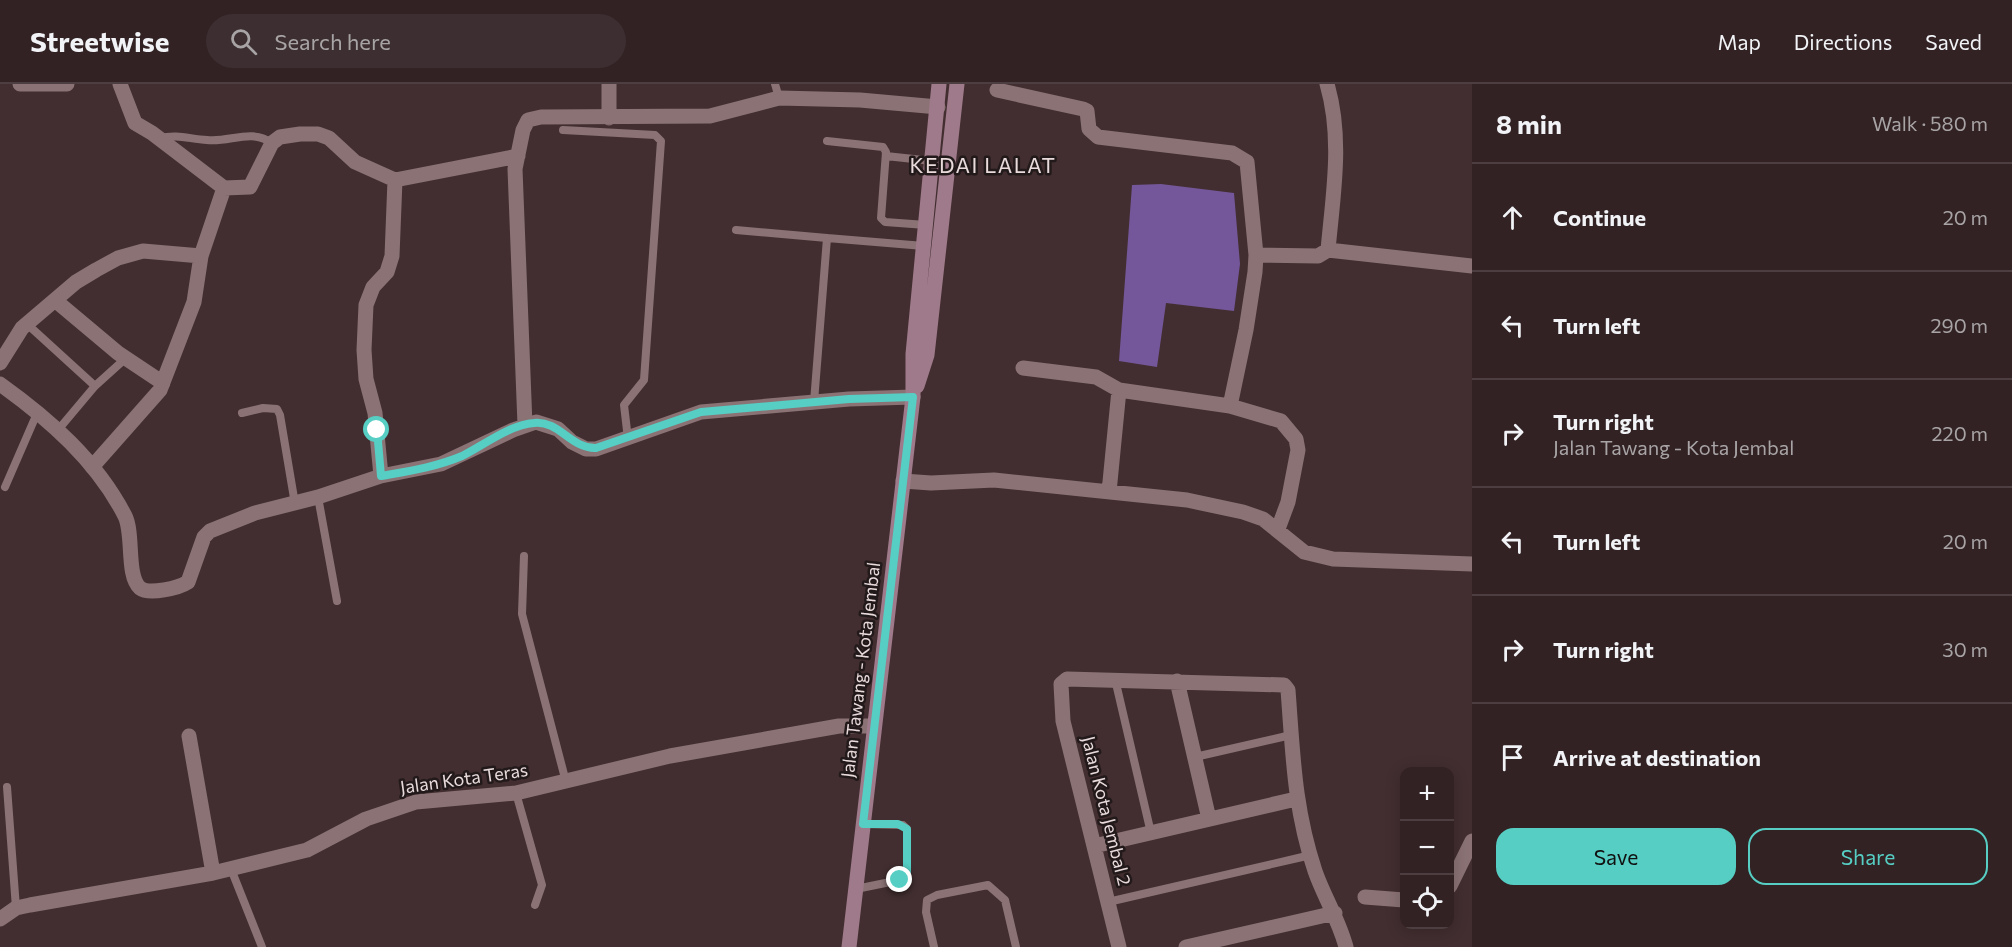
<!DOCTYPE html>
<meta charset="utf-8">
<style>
:root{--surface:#322224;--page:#3d2f31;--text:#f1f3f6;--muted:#a8a4a6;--line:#4d3f41;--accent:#56cec3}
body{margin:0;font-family:Commissioner,sans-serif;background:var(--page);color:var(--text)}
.controls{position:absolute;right:18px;bottom:18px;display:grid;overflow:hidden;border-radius:12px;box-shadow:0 3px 15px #0003}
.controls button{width:54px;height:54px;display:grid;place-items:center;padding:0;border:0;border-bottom:2px solid var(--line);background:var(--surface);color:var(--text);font:30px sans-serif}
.stop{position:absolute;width:18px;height:18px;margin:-14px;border:4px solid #56cec3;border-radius:50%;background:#fff}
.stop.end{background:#56cec3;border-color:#fff;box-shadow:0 2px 6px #0008}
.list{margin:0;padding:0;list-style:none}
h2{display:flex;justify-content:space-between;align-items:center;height:78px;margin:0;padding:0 24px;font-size:26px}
h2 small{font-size:20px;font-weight:400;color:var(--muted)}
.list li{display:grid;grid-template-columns:39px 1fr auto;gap:18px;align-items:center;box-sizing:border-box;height:108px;padding:0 24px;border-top:2px solid var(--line)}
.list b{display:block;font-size:22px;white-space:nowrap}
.list p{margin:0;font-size:20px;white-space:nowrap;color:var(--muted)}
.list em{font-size:20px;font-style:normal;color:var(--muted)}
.actions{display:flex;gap:12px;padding:18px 24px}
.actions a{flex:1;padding:14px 0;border:2px solid var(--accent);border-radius:18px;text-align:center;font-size:21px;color:var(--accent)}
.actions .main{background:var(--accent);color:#111}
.icon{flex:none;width:33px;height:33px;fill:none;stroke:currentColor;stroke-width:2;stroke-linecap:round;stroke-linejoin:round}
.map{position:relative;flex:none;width:1472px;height:863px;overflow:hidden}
header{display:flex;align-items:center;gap:36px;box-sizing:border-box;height:84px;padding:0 30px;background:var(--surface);border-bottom:2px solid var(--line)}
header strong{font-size:28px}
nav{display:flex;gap:33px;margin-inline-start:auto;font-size:21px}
.search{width:420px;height:54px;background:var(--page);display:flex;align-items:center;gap:15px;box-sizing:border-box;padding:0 21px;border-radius:33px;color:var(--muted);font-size:22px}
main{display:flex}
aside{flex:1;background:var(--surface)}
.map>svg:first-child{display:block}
.water{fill:#73579a}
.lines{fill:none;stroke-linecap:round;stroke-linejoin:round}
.lane{stroke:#8b7375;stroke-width:8}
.street{stroke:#8b7375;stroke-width:15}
.secondary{stroke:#9f7a8a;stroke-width:15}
.route{stroke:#56cec3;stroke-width:8}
.labels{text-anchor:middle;stroke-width:5;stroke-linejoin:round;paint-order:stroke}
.street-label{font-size:18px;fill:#e9dbdc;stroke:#22191a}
.quarter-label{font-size:21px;letter-spacing:1.5px;fill:#e9dbdc;stroke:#22191a}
</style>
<header>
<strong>Streetwise</strong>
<div class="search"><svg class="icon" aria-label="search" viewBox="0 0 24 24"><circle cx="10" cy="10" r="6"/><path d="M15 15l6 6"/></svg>Search here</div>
<nav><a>Map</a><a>Directions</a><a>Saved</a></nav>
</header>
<main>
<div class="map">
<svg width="1472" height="863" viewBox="0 0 1472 863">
<rect width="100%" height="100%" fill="#422e30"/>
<path class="water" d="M1161 100 1234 109 1240 180 1234 227 1166 219 1157 283 1119 277 1132 101Z"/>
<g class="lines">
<path class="lane" d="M775 0 779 14
M563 46 655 51 661 57 644 296 624 321 628 355
M160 54C178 50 189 55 207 56 229 59 251 44 272 59
M827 57 883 63 886 68 881 134 885 138 926 141
M886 72 932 77
M736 146 827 154
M27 240 95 302
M814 318 827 154 924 162
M242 329 263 324 277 325 280 331 295 420
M58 346 95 302 126 274
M5 403 38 327
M318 413 337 517
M524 472 522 530 566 698
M1115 595 1151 749
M1195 673 1291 651
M7 703 16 824
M516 709 542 801 535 821
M231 785 262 863
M856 805 900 796 907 788V745L903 741 863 740
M1108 818 1311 771
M934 863 926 828 927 816 937 811 988 801 1005 816 1016 863"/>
<path class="street" d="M20 0H67
M120 0 135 39 152 49 224 104 250 103 272 59 280 53 300 50H318L329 54 355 78 395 96 392 172 387 188 373 203 366 221 364 266 366 295 375 329 381 392
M609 0V34
M997 6 1083 25 1087 27 1089 45 1098 53 1232 69 1247 78 1256 171 1255 188 1246 246 1230 322
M395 96 518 72
M1328 166 1472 182
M1256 171 1318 172 1328 166C1333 110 1343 55 1327 0
M56 217 118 269 163 299
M0 279 22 244 76 198 96 186 118 174 143 167 201 172
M1023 284 1096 293 1119 306 1230 322 1281 337 1296 355 1298 366 1288 418 1278 445
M0 300C49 335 97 377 125 432 134 450 126 492 140 504 149 511 179 504 188 498L204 453 210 447 255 429 318 413 381 392 441 380 513 346 536 338 558 345 572 358 586 365H596L701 328 849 315 913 313
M525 341 515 85 523 46 528 36 541 33 710 32 779 14 860 16 938 23
M92 383 160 306 194 218 201 172 224 104
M903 397 931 399 994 396 1187 416 1243 428 1263 435 1304 468 1333 475 1472 480
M1109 408 1119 306
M1177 597 1209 735
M189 652 213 789
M1094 762 1296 715
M1450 802 1472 757
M1365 813 1404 816
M0 835 16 824 30 821 213 789 307 766 366 735 416 718 516 709 670 672 839 642H873
M1119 863 1063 637 1061 600 1067 595 1284 601 1288 606C1293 671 1294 724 1315 787 1324 813 1339 836 1346 863
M1186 863 1335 829"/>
<path class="secondary" d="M917 302 927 271 957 0
M849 863 913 313V270L939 0"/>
</g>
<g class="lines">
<path class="route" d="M377 346 381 392C409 387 436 383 462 372 484 361 509 341 534 339 559 336 571 365 596 364L701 328 849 315 913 313 863 740H898L907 745V788L900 796"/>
</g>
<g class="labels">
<g class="street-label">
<text transform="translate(861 586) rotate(-83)" y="6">Jalan Tawang - Kota Jembal</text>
<text transform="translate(464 695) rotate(-8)" y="6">Jalan Kota Teras</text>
<text transform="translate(1106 727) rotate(76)" y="6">Jalan Kota Jembal 2</text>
</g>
<g class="quarter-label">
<text x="983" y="89">KEDAI LALAT</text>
</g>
</g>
</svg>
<div class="controls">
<button>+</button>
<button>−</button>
<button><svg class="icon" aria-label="locate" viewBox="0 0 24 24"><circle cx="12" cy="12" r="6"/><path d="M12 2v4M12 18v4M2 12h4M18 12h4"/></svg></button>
</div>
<div class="stop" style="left:377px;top:346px"></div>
<div class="stop end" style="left:900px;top:796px"></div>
</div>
<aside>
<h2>8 min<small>Walk · 580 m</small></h2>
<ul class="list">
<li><svg class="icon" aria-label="ahead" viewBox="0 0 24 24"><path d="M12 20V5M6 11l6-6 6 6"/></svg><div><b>Continue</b></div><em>20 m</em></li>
<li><svg class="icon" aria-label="left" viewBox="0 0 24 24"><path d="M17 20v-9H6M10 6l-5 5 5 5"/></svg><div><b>Turn left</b></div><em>290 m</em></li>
<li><svg class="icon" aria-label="right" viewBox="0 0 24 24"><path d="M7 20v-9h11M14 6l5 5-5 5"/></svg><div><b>Turn right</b><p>Jalan Tawang - Kota Jembal</p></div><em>220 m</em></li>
<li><svg class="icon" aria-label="left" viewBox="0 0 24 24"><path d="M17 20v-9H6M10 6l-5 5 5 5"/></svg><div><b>Turn left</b></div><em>20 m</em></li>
<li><svg class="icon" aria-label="right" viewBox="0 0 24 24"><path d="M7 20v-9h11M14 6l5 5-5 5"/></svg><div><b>Turn right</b></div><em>30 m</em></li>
<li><svg class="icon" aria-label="arrive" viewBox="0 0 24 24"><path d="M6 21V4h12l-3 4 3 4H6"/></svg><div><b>Arrive at destination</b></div></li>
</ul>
<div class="actions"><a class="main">Save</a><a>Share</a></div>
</aside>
</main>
